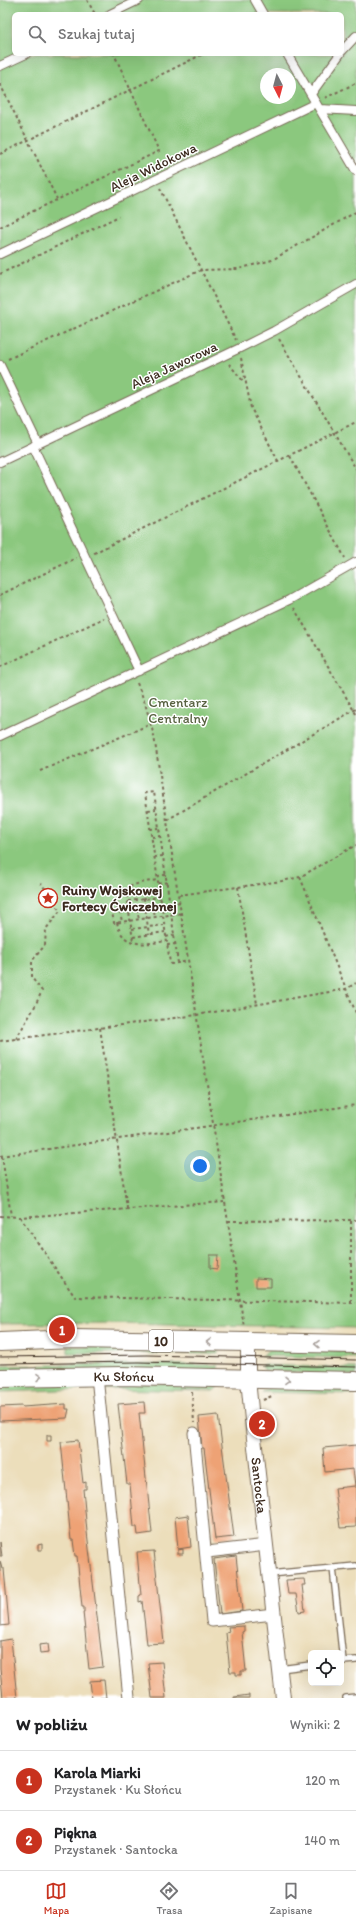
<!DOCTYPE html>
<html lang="pl">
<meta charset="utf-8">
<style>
:root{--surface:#fff;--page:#f6f6f6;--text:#202124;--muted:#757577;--line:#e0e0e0;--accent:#c8321e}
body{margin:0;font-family:Itim,sans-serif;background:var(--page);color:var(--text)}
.controls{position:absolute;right:12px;bottom:12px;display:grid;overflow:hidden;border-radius:6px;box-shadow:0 4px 16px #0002}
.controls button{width:36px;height:36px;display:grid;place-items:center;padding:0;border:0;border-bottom:1px solid var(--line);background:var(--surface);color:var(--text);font:20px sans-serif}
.compass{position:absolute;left:260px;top:68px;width:36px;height:36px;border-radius:50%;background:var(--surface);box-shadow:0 4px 16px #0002;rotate:174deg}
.you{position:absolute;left:200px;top:1166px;width:14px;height:14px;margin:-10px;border:3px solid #fff;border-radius:50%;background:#1a73e8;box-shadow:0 0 0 6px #1a73e833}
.badge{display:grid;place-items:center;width:26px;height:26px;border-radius:50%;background:var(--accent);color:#fff;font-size:13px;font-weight:700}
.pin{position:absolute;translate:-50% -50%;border:2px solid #fff;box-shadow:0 1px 4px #0006}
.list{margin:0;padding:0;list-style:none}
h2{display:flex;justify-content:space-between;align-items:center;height:52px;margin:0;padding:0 16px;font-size:17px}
h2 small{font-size:13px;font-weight:400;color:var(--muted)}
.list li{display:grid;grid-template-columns:26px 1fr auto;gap:12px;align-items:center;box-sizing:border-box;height:60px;padding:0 16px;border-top:1px solid var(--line)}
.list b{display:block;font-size:15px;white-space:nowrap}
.list p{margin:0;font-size:13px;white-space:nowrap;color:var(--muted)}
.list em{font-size:13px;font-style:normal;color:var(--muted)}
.icon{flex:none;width:22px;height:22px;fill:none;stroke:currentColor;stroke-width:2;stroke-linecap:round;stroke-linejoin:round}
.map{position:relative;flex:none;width:356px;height:1698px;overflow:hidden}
.search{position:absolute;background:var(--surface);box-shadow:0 4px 16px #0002;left:12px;right:12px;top:12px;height:44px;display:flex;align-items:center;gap:10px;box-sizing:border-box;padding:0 14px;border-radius:6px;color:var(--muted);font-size:15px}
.sheet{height:172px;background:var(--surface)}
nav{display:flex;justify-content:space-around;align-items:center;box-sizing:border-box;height:56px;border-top:1px solid var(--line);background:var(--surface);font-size:11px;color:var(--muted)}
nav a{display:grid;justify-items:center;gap:2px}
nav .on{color:var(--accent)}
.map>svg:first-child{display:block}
.green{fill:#8bc87e;stroke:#63794e;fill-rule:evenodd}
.building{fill:#eea275}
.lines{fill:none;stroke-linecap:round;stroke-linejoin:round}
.service-casing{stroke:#796955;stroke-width:8}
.pedestrian-casing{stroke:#796955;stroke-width:10}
.minor-casing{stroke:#796955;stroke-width:13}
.tertiary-casing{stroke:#796955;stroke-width:16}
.primary-casing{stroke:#796955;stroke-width:20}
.path{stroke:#796955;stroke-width:2;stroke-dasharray:3 3;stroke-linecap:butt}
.service{stroke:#fff;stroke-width:5.5}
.pedestrian{stroke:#fff;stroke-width:8}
.minor{stroke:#fff;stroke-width:11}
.tertiary{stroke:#fff;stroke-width:14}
.primary{stroke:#fff;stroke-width:18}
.tram{stroke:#3b2a1e;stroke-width:1}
.oneway{stroke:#a79f9a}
.labels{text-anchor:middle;stroke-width:3;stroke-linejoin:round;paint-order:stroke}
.shield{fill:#fff;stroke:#766a62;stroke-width:1}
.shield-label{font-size:13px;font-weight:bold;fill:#3b2a1e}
.street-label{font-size:14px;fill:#3b2a1e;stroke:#fff}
.park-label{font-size:14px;fill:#576140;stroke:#fff}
.poi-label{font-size:14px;font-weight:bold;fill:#3b2a1e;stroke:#fff;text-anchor:start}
</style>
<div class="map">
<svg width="356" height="1698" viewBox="0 0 356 1698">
<rect width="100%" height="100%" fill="#fff"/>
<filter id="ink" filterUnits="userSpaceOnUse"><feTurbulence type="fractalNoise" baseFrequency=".025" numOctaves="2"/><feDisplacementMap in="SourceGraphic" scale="8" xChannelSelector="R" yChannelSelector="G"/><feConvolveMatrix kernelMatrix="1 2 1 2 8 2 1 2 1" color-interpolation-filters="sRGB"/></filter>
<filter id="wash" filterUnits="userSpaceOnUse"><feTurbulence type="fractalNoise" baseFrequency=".012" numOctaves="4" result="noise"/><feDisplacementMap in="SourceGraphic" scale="16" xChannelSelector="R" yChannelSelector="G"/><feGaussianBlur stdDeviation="0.9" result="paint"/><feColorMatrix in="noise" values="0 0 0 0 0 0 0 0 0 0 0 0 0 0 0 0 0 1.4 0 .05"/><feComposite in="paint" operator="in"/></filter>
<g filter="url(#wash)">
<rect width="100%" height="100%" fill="#ecdebb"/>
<path class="green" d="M0 0H356V1328L117 1323 0 1324ZM14 14H342V54H14ZM266 74H290V98H266Z
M68 1346 218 1348V1354L68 1353Z
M268 1350 356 1351V1358L262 1356Z
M121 1364 218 1365V1372L0 1373V1366Z
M261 1365 356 1368V1376L265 1371Z
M112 1383 218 1384 217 1388 213 1391 103 1389Z
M0 1384 86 1385 89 1389 0 1392Z
M269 1387H356V1394L262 1392Z"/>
<g id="blocks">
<path class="building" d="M210 1255H218L217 1269 210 1268Z
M256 1278 271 1279V1287H256Z
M144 1402 145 1413H139L152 1533 138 1535 137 1527H134L130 1484H127L118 1404Z
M66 1404V1409H69L67 1418 0 1421V1407L22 1406V1407Z
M218 1415 234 1537 215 1539 204 1448H202L199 1417Z
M47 1435H51V1441H47Z
M78 1440 83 1483 86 1482V1489H83L87 1532 103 1667 89 1669 83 1612H84V1607H82L77 1556H75L73 1540H71L61 1442Z
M356 1445V1527L340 1528 335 1488 355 1486 353 1469 325 1472 323 1448Z
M188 1515 191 1547 178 1549 175 1517Z
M0 1542 2 1556H0Z
M42 1544V1550H38V1545Z
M183 1549V1554H178V1550Z
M154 1551 164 1643 147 1644 142 1601 139 1602V1596L141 1595 137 1552Z
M236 1556 242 1611 220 1614 214 1559Z
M0 1561 2 1569H4L9 1625 0 1626Z
M304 1579 305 1585H302L305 1611 299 1612 296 1594H288L286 1580Z
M244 1626V1631L242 1632 246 1671H241V1675H236V1672H230L226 1633 229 1632 228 1627Z
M11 1639 17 1698H3L0 1669V1641Z
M48 1644 49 1652 40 1653 39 1645Z
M162 1662 166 1698H152L148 1663Z
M104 1680 106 1698H92L90 1681Z
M249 1695V1698H234V1697Z"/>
</g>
</g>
<g filter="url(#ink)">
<use href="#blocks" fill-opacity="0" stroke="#796955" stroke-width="1"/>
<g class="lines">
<g class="service-casing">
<path id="service" d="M333 1568 343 1661 356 1660
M269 1574 356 1566
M280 1669 311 1665
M346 1698 356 1697"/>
</g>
<g class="pedestrian-casing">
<path id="pedestrian" d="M255 0 263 14
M110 14 139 0
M342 51 356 36
M287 54 356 171
M0 66 26 54
M311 94 340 54
M320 109 356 111
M0 254 316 103
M0 365 38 444
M33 446 139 671
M0 462 240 348 274 331 356 284
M0 736 289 600 356 562"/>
</g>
<g class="minor-casing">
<path id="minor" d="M97 1376 129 1698
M194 1433 212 1621 274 1614
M207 1552 266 1545"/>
</g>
<g class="tertiary-casing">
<g id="tertiary">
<path id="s1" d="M248 1343V1379L252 1420 283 1698"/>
</g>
</g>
<g class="primary-casing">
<g id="primary">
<path d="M0 1342 74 1339 356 1344"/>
<path id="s2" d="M0 1378 122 1376 356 1381"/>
</g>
</g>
<path class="path" d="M87 0 95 14
M0 84 57 199
M325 98 356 83
M0 154 203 54
M160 188 236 340
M0 227 159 151 114 54
M0 274 119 216
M279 339 356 469
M241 358 251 408 278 461
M8 359 201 270 238 269 272 260 356 212
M229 364 244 382
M290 456 345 558
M94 553 356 422
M0 595 76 558
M294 608 356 714
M0 667 104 618
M137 683 145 703 154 736 244 1327
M40 771 151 724
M148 810 156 809
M167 820 356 709
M150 829 159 828
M152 837 160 836
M154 857 163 856
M157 876 166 875
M300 877 356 1013
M158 884 167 882
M238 887 257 1004
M126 889 133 941
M143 892 149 935
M127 894 159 889
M179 895 282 881 300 877 356 845
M128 901 160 897
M180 902 112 912 114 923 182 913
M153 906 155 917
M137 909 139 919
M117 911 118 896C128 884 143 882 158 880
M120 911 122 922
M117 922C122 949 146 944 167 941
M132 929 164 925
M133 937 165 932
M166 937 175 935
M167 945 176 944
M178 963 154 792 145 793 170 963 171 964 189 961
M100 1028 127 1208
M16 1039 34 1008 42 991 32 978V961L45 945 46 929 60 911 41 883
M0 1041 197 1015 346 989 356 983
M0 1156 356 1105
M2 1156 11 1216
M0 1216 20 1217 224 1202
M20 1217 75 1297 356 1303
M228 1221 356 1220
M351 1302V1220
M192 1392 194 1423
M263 1400 274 1395"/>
<use href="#service" class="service"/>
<use href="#pedestrian" class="pedestrian"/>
<use href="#minor" class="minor"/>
<use href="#tertiary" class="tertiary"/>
<use href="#primary" class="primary"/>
<path class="tram" d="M0 1357 147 1355 356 1360
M0 1364 138 1362 356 1367"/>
</g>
<defs><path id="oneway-chevron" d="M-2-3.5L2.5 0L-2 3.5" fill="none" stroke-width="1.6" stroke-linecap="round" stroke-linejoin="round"/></defs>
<g class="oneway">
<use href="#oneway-chevron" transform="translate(209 1342) rotate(-179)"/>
<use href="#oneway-chevron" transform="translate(317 1344) rotate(-179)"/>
<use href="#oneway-chevron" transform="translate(39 1377) rotate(-1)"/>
<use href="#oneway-chevron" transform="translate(287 1380) rotate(1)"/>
</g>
</g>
<defs>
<g id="sight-ring" transform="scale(1)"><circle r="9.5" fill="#fff" stroke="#c8321e" stroke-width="1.5"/><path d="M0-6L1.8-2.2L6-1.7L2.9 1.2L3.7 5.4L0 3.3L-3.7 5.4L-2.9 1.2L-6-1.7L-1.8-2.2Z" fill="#c8321e"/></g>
</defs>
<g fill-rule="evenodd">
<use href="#sight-ring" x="48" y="898"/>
</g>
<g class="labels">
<rect class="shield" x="149" y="1330" width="24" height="22" rx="3"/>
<g class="shield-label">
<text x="161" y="1346">10</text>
</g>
<g class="street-label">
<text transform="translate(153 167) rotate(-26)" y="5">Aleja Widokowa</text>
<text transform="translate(174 365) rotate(-25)" y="5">Aleja Jaworowa</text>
<text dy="5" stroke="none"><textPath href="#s2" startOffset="124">Ku Słońcu</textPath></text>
<text dy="5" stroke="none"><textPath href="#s1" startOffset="143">Santocka</textPath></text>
</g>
<g class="park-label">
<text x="178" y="707">Cmentarz<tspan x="178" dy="16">Centralny</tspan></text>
</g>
<g class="poi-label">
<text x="62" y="895">Ruiny Wojskowej<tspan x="62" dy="16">Fortecy Ćwiczebnej</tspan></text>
</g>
</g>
</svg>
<div class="controls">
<button><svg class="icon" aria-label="locate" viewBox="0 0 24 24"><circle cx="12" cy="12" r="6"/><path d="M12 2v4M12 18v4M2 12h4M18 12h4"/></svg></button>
</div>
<svg class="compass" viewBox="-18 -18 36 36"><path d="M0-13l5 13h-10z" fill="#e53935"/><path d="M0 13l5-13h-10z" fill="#757577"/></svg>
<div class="you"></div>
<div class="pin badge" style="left:62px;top:1330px">1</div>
<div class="pin badge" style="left:262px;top:1424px">2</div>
<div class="search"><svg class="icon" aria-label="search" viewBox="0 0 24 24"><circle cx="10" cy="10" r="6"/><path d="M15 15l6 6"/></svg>Szukaj tutaj</div>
</div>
<section class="sheet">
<h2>W pobliżu<small>Wyniki: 2</small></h2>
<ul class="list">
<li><span class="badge">1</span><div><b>Karola Miarki</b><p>Przystanek · Ku Słońcu</p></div><em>120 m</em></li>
<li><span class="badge">2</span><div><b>Piękna</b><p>Przystanek · Santocka</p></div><em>140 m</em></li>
</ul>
</section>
<nav>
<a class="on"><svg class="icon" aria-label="map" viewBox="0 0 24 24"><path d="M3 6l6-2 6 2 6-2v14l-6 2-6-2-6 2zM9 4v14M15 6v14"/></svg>Mapa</a>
<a><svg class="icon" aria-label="directions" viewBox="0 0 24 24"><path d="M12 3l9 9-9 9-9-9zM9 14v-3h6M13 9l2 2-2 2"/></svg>Trasa</a>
<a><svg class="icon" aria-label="saved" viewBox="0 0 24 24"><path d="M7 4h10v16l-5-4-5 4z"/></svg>Zapisane</a>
</nav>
